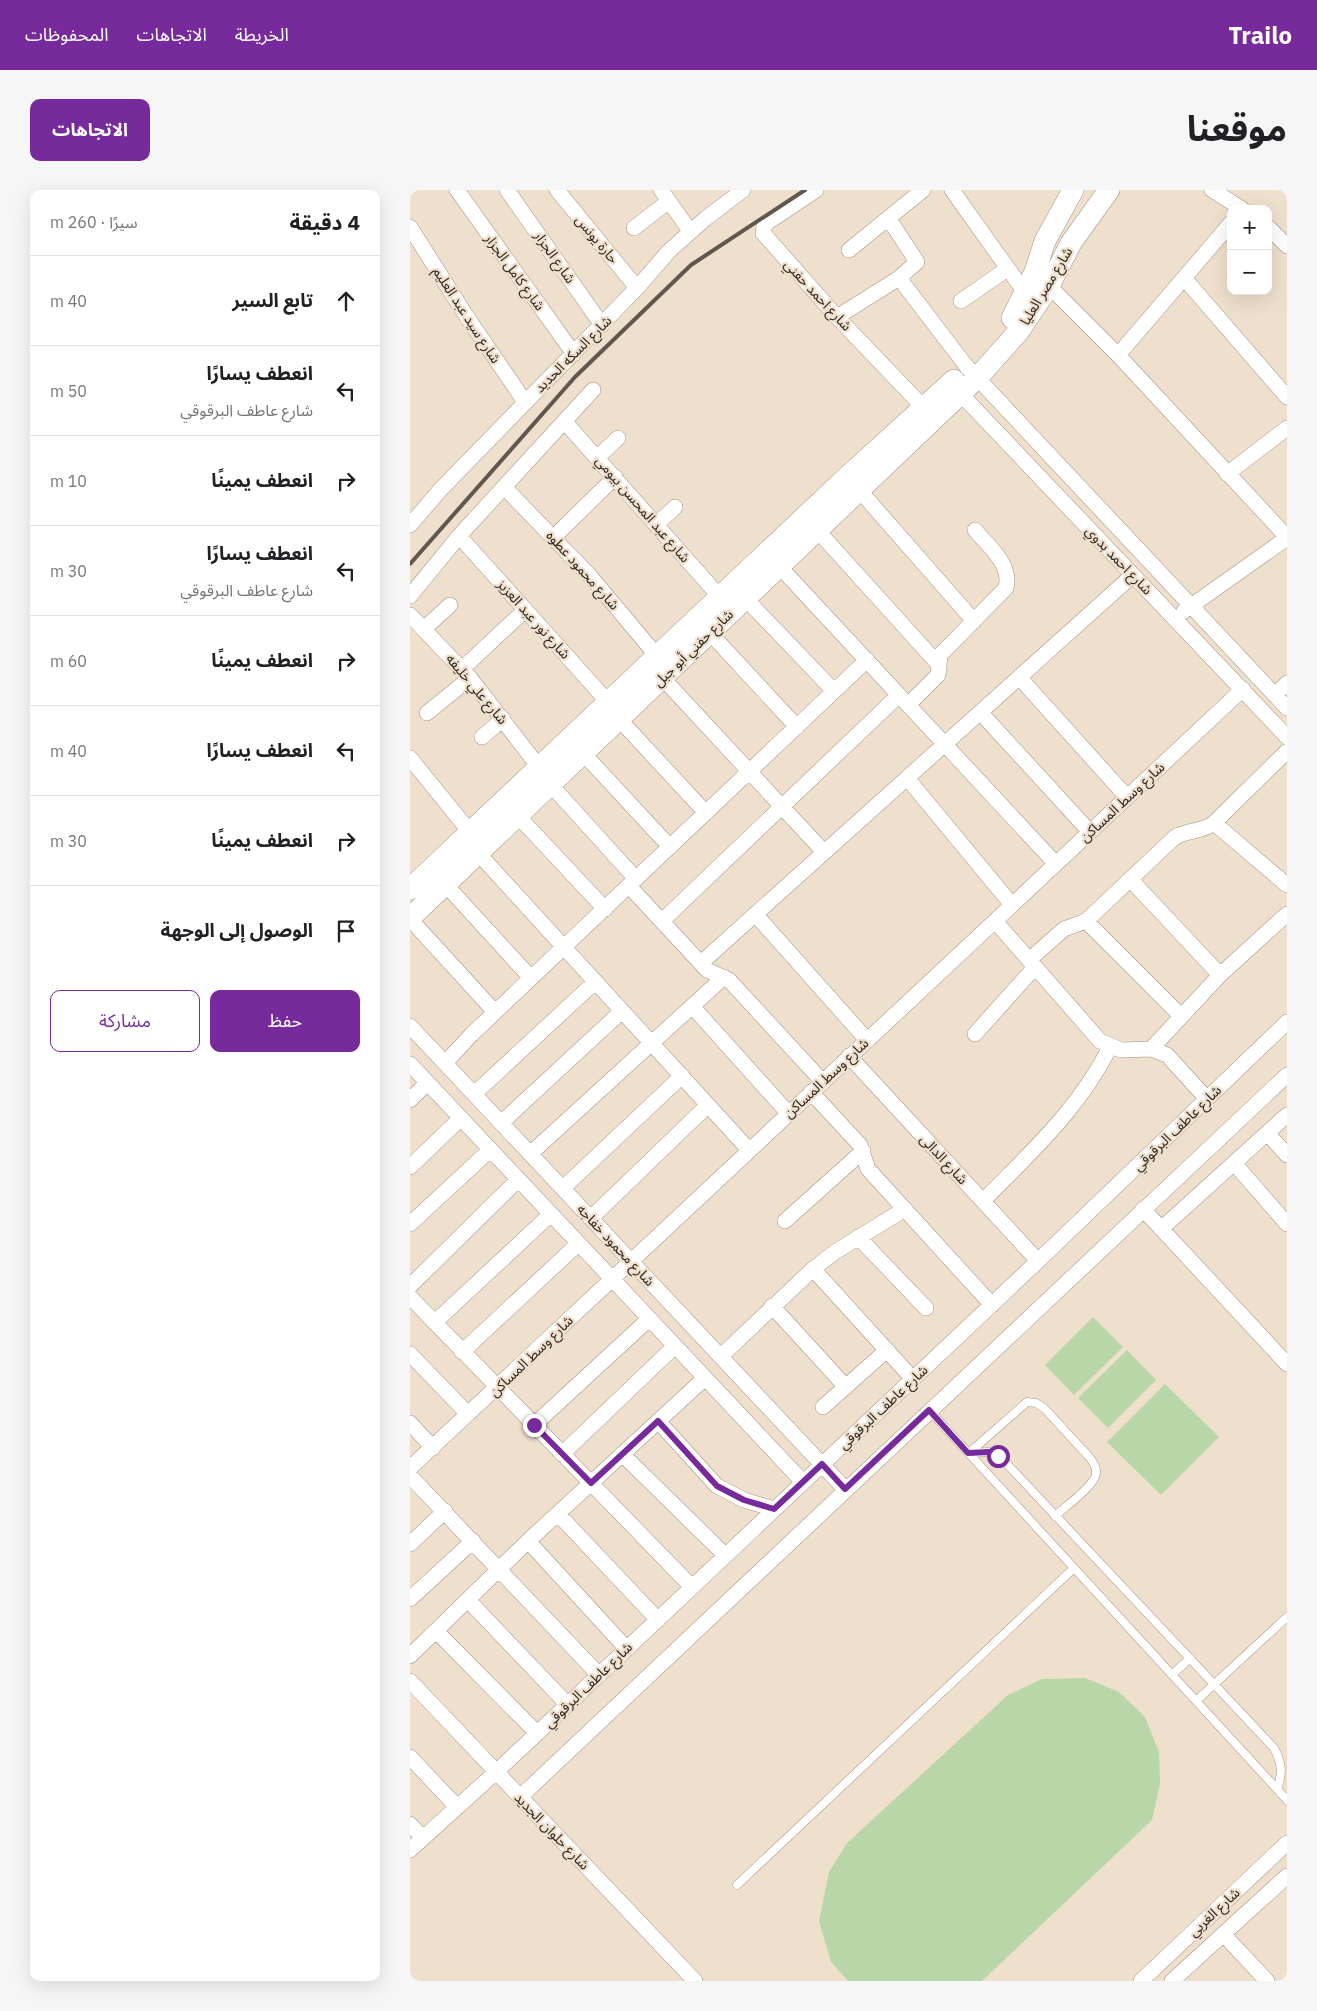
<!DOCTYPE html>
<html lang="ar">
<meta charset="utf-8">
<style>
:root{--surface:#fff;--page:#f6f6f6;--text:#202124;--muted:#757577;--line:#e0e0e0;--accent:#772a9b}
body{margin:0;font-family:"IBM Plex Sans","Noto Sans Arabic",sans-serif;background:var(--page);color:var(--text);direction:rtl}
.controls{position:absolute;right:15px;top:15px;display:grid;overflow:hidden;border-radius:10px;box-shadow:0 5px 20px #0002}
.controls button{width:45px;height:45px;display:grid;place-items:center;padding:0;border:0;border-bottom:1px solid var(--line);background:var(--surface);color:var(--text);font:25px sans-serif}
.stop{position:absolute;width:15px;height:15px;margin:-11px;border:4px solid #772a9b;border-radius:50%;background:#fff}
.stop.end{background:#772a9b;border-color:#fff;box-shadow:0 1px 5px #0008}
.list{margin:0;padding:0;list-style:none}
h2{display:flex;justify-content:space-between;align-items:center;height:65px;margin:0;padding:0 20px;font-size:21px}
h2 small{font-size:16px;font-weight:400;color:var(--muted)}
.list li{display:grid;grid-template-columns:32px 1fr auto;gap:15px;align-items:center;box-sizing:border-box;height:90px;padding:0 20px;border-top:1px solid var(--line)}
.list b{display:block;font-size:19px;white-space:nowrap}
.list p{margin:0;font-size:16px;white-space:nowrap;color:var(--muted)}
.list em{font-size:16px;font-style:normal;color:var(--muted)}
.actions{display:flex;gap:10px;padding:15px 20px}
.actions a{flex:1;padding:11px 0;border:1px solid var(--accent);border-radius:10px;text-align:center;font-size:18px;color:var(--accent)}
.actions .main{background:var(--accent);color:#fff}
.icon{flex:none;width:28px;height:28px;fill:none;stroke:currentColor;stroke-width:2;stroke-linecap:round;stroke-linejoin:round}
.map{position:relative;flex:none;width:877px;height:1791px;overflow:hidden;direction:ltr;border-radius:10px}
header{display:flex;align-items:center;gap:30px;box-sizing:border-box;height:70px;padding:0 25px;background:var(--accent);color:#fff}
header strong{font-size:24px}
nav{display:flex;gap:28px;margin-inline-start:auto;font-size:18px}
.intro{display:flex;align-items:center;justify-content:space-between;box-sizing:border-box;height:120px;padding:0 30px}
h1{margin:0;font-size:35px}
.button{padding:12px 22px;border-radius:10px;background:var(--accent);color:#fff;font-size:18px;font-weight:700}
main{display:flex;gap:30px;padding:0 30px}
aside{flex:1;background:var(--surface);border-radius:10px;box-shadow:0 5px 20px #0002}
.map>svg:first-child{display:block}
.garden{fill:#b9d6a9}
.lines{fill:none;stroke-linecap:round;stroke-linejoin:round}
.lane-casing{stroke:#a39483;stroke-width:9}
.street-casing{stroke:#a39483;stroke-width:16}
.secondary-casing{stroke:#a39483;stroke-width:22}
.lane{stroke:#fff;stroke-width:8}
.street{stroke:#fff;stroke-width:15}
.secondary{stroke:#fff;stroke-width:21}
.rail{stroke:#60584e;stroke-width:4}
.route{stroke:#772a9b;stroke-width:6}
.labels{text-anchor:middle;stroke-width:4.5;stroke-linejoin:round;paint-order:stroke}
.street-label{font-size:14px;fill:#2d2720;stroke:#efdfcd}
</style>
<header>
<strong>Trailo</strong>
<nav><a>الخريطة</a><a>الاتجاهات</a><a>المحفوظات</a></nav>
</header>
<div class="intro"><h1>موقعنا</h1><a class="button">الاتجاهات</a></div>
<main>
<div class="map">
<svg width="877" height="1791" viewBox="0 0 877 1791">
<rect width="100%" height="100%" fill="#efdfcd"/>
<path class="garden" d="M683 1127 713 1157 664 1205 635 1175Z
M717 1160 746 1190 698 1238 668 1208Z
M755 1194 809 1247 751 1305 697 1252Z
M675 1488 709 1502 735 1527 749 1562 750 1594 742 1630 572 1791H438L421 1772 409 1731 419 1682 437 1653 598 1505 632 1489Z"/>
<g class="lines">
<g class="lane-casing">
<path id="lane" d="M519 1220 877 1610
M560 1262 617 1212 626 1213 634 1218 681 1269C684 1274 688 1280 685 1287 680 1299 655 1317 645 1326
M559 1263 579 1262 596 1273 864 1558C872 1573 873 1583 867 1599
M762 1485 780 1468
M786 1511 877 1427
M327 1695 664 1378"/>
</g>
<g class="street-casing">
<path id="street" d="M47 0 164 164
M97 0 192 135
M147 0 227 98
M251 0 280 41
M406 0 358 32 354 37 353 43 427 127 513 217
M542 0 616 104
M802 0 832 19
M0 37 55 124 115 212
M858 37 877 56
M224 38 259 11
M439 60 513 0
M489 88 557 177 877 518
M774 88 877 207
M632 89 708 165 877 347
M551 111 597 79
M427 127 489 88 507 72 479 29
M708 165 821 33
M545 198 877 547
M155 232 310 407
M187 268 208 248
M817 284 877 238
M443 293 564 431
M94 297 180 386 247 466
M247 334 265 317
M0 335 31 299 227 98 259 61 295 29 333 0
M407 340 529 475
M49 346 198 512
M144 347 205 287
M369 376 646 674
M0 406 49 346 183 200
M335 408 424 501
M774 421 877 348
M0 425 60 488 129 577
M15 438 40 415
M300 443 387 537
M52 479 115 420
M247 482 414 662
M609 487 717 607
M865 505 877 493
M498 515 528 485 530 465 596 398C602 374 579 357 565 340
M570 522 680 642
M17 523 60 488
M209 529 296 623
M72 547 93 529
M173 563 260 657
M0 568 60 642
M497 588 602 715
M140 594 226 689
M107 625 195 719
M804 633 877 695
M68 663 339 960
M720 689 810 785
M35 694 121 788
M219 696 297 780 319 790 412 891
M345 724 457 850
M0 729 85 822
M252 731 489 505
M585 731 690 851 711 860 741 859 757 865 797 909
M676 731 771 826
M619 770 654 739 676 731 765 647C777 640 792 642 804 633L877 561
M291 773 723 385
M282 816 378 923
M0 836 435 1299
M565 844 625 777
M741 859 810 785 877 724
M439 866 628 1071
M35 873 62 844 457 470
M0 874 393 1292
M401 902 450 955 458 979 582 1115
M64 904 185 792
M0 910 17 893
M91 933 212 821
M857 943 877 965
M120 964 314 787
M824 973 877 1034
M0 977 50 929
M153 998 272 886
M573 1011C621 962 669 919 700 857
M733 1019 877 1174
M181 1028 298 915
M375 1031 453 961
M0 1034 80 960
M751 1039 877 925
M448 1047 516 1118
M403 1079 503 1189
M0 1096 108 990
M0 1107 282 1397
M362 1116 436 1197
M25 1132 141 1024
M52 1162 168 1054
M0 1164 58 1224
M311 1166 403 1079 425 1062 495 1019
M413 1217 477 1160
M248 1231 307 1296 334 1310 364 1319
M0 1233 23 1258
M124 1235 239 1129
M152 1264 265 1156
M212 1264 315 1365
M0 1278 833 499
M0 1286 189 1485
M148 1324 248 1430
M118 1351 216 1458
M0 1354 35 1321
M0 1409 63 1351
M58 1410 158 1515
M26 1441 127 1543
M0 1466 118 1351 295 1188
M0 1491 285 1791
M0 1567 47 1617
M110 1607 877 885
M0 1634 13 1648
M0 1660 86 1582 628 1071 877 832
M814 1745 857 1791
M731 1791 877 1653
M762 1791 877 1686"/>
</g>
<g class="secondary-casing">
<path id="secondary" d="M602 128 625 82 635 51 663 0
M0 699 437 287 544 190
M0 728 567 188 609 141 639 96 661 53 699 0"/>
</g>
<use href="#lane" class="lane"/>
<use href="#street" class="street"/>
<use href="#secondary" class="secondary"/>
<path class="rail" d="M0 374 165 187 281 75 395 0"/>
</g>
<g class="lines">
<path class="route" d="M124 1235 181 1293 248 1231 307 1296 334 1310 364 1319 412 1274 435 1299 519 1220 558 1263 579 1262 588 1266"/>
</g>
<g class="labels">
<g class="street-label">
<text transform="translate(187 49) rotate(50)" y="5">حارة يونس</text>
<text transform="translate(145 67) rotate(55)" y="5">شارع الجزار</text>
<text transform="translate(105 82) rotate(54)" y="5">شارع كامل الجزار</text>
<text transform="translate(636 96) rotate(-59)" y="5">شارع مصر العليا</text>
<text transform="translate(408 105) rotate(47)" y="5">شارع احمد حفني</text>
<text transform="translate(57 125) rotate(57)" y="5">شارع سيد عبد العليم</text>
<text transform="translate(163 164) rotate(-45)" y="5">شارع السكه الحديد</text>
<text transform="translate(233 319) rotate(49)" y="5">شارع عبد المحسن بيومي</text>
<text transform="translate(709 370) rotate(46)" y="5">شارع احمد بدوي</text>
<text transform="translate(173 380) rotate(48)" y="5">شارع محمود عطوه</text>
<text transform="translate(124 429) rotate(48)" y="5">شارع نور عبد العزيز</text>
<text transform="translate(283 458) rotate(-44)" y="5">شارع حفني أبو جبل</text>
<text transform="translate(67 499) rotate(50)" y="5">شارع علي خليفه</text>
<text transform="translate(712 612) rotate(-43)" y="5">شارع وسط المساكن</text>
<text transform="translate(416 888) rotate(-43)" y="5">شارع وسط المساكن</text>
<text transform="translate(767 938) rotate(-44)" y="5">شارع عاطف البرقوقي</text>
<text transform="translate(534 969) rotate(47)" y="5">شارع الدالى</text>
<text transform="translate(206 1055) rotate(47)" y="5">شارع محمود خفاجه</text>
<text transform="translate(121 1166) rotate(-44)" y="5">شارع وسط المساكن</text>
<text transform="translate(473 1217) rotate(-43)" y="5">شارع عاطف البرقوقي</text>
<text transform="translate(178 1495) rotate(-44)" y="5">شارع عاطف البرقوقي</text>
<text transform="translate(142 1641) rotate(46)" y="5">شارع حلوان الجديد</text>
<text transform="translate(804 1722) rotate(-43)" y="5">شارع الغربي</text>
</g>
</g>
</svg>
<div class="controls">
<button>+</button>
<button>−</button>
</div>
<div class="stop" style="left:588px;top:1266px"></div>
<div class="stop end" style="left:124px;top:1235px"></div>
</div>
<aside>
<h2>4 دقيقة<small>سيرًا · 260 m</small></h2>
<ul class="list">
<li><svg class="icon" aria-label="ahead" viewBox="0 0 24 24"><path d="M12 20V5M6 11l6-6 6 6"/></svg><div><b>تابع السير</b></div><em>40 m</em></li>
<li><svg class="icon" aria-label="left" viewBox="0 0 24 24"><path d="M17 20v-9H6M10 6l-5 5 5 5"/></svg><div><b>انعطف يسارًا</b><p>شارع عاطف البرقوقي</p></div><em>50 m</em></li>
<li><svg class="icon" aria-label="right" viewBox="0 0 24 24"><path d="M7 20v-9h11M14 6l5 5-5 5"/></svg><div><b>انعطف يمينًا</b></div><em>10 m</em></li>
<li><svg class="icon" aria-label="left" viewBox="0 0 24 24"><path d="M17 20v-9H6M10 6l-5 5 5 5"/></svg><div><b>انعطف يسارًا</b><p>شارع عاطف البرقوقي</p></div><em>30 m</em></li>
<li><svg class="icon" aria-label="right" viewBox="0 0 24 24"><path d="M7 20v-9h11M14 6l5 5-5 5"/></svg><div><b>انعطف يمينًا</b></div><em>60 m</em></li>
<li><svg class="icon" aria-label="left" viewBox="0 0 24 24"><path d="M17 20v-9H6M10 6l-5 5 5 5"/></svg><div><b>انعطف يسارًا</b></div><em>40 m</em></li>
<li><svg class="icon" aria-label="right" viewBox="0 0 24 24"><path d="M7 20v-9h11M14 6l5 5-5 5"/></svg><div><b>انعطف يمينًا</b></div><em>30 m</em></li>
<li><svg class="icon" aria-label="arrive" viewBox="0 0 24 24"><path d="M6 21V4h12l-3 4 3 4H6"/></svg><div><b>الوصول إلى الوجهة</b></div></li>
</ul>
<div class="actions"><a class="main">حفظ</a><a>مشاركة</a></div>
</aside>
</main>
